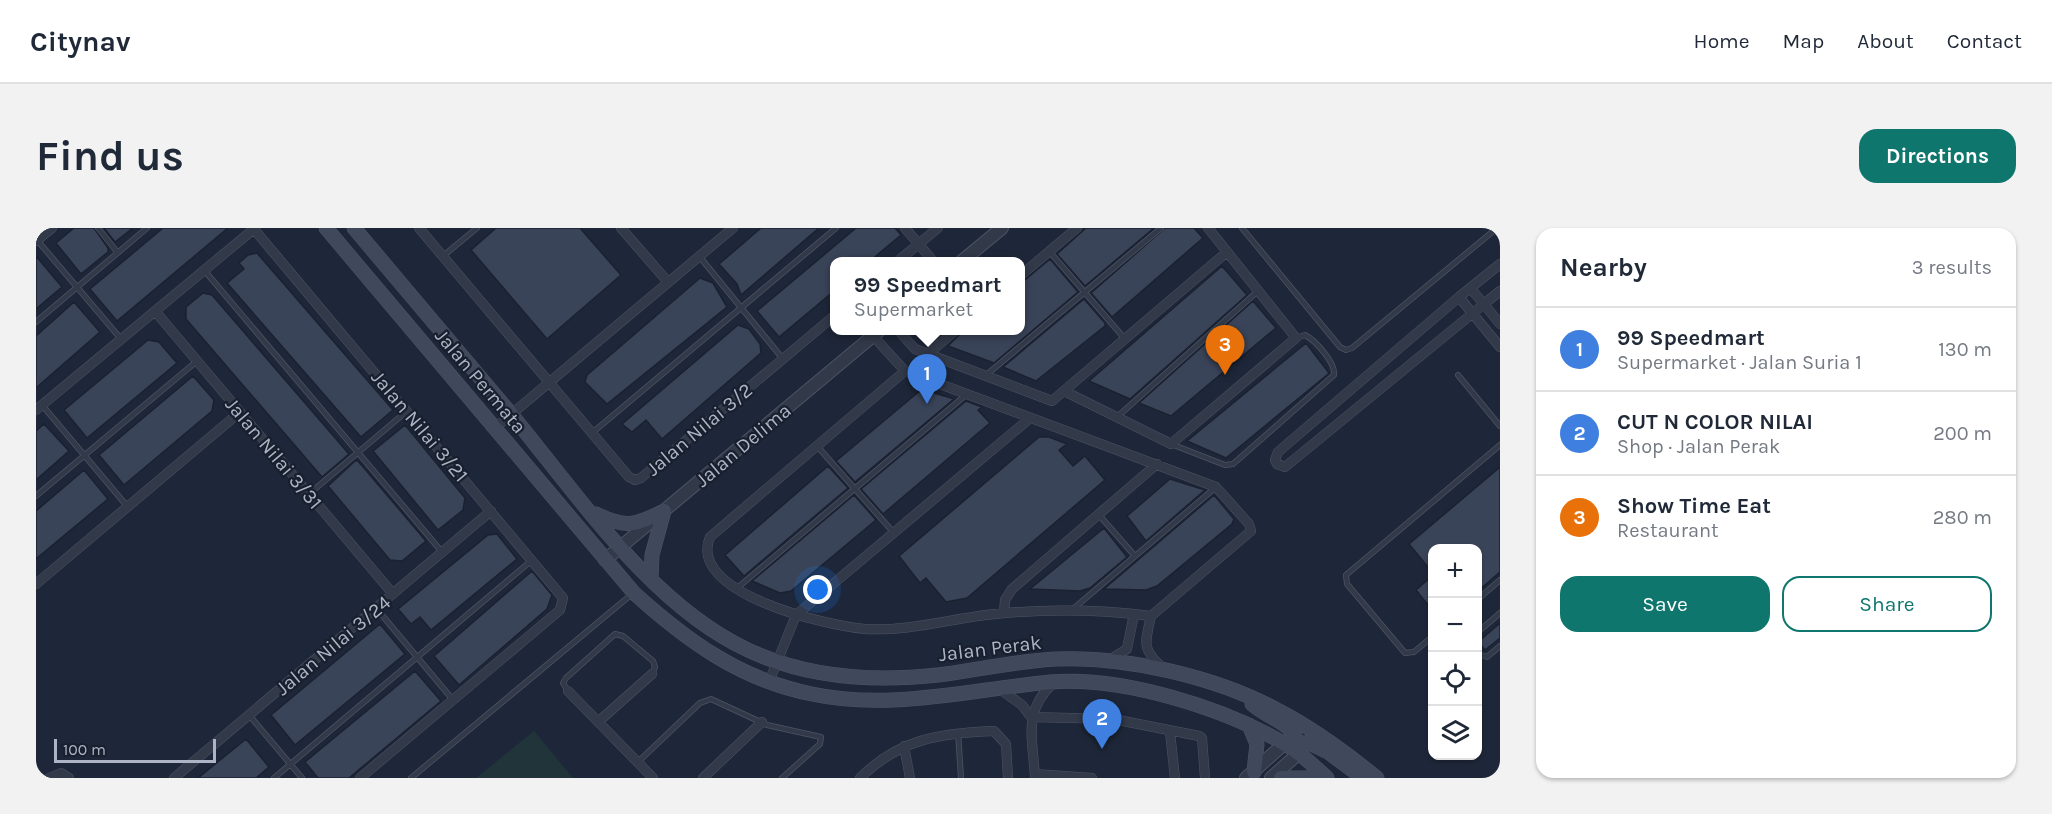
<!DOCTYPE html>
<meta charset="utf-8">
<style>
:root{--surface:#fff;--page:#f2f2f3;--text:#1f2937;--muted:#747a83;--line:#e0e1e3;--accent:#0f766e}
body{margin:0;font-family:Karla,sans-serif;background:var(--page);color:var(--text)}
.controls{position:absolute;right:18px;bottom:18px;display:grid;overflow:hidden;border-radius:12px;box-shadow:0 2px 4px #0004}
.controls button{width:54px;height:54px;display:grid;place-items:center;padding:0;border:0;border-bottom:2px solid var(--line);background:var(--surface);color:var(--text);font:30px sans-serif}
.scale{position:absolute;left:18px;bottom:15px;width:162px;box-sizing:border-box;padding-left:6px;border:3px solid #acb4c6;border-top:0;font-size:16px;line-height:21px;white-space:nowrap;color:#acb4c6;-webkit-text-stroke:4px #181f2d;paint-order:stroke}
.you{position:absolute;left:782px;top:362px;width:21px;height:21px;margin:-15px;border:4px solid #fff;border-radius:50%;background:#1a73e8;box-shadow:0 0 0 9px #1a73e833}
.badge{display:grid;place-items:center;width:39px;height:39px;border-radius:50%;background:var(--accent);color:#fff;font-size:20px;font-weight:700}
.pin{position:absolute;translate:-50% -50px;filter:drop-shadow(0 2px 3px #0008)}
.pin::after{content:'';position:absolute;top:32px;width:21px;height:18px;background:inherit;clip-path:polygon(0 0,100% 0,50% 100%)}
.popup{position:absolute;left:794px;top:29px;width:195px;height:78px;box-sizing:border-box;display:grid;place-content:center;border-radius:12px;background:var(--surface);filter:drop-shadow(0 2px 4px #0005);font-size:20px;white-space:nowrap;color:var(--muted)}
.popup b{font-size:22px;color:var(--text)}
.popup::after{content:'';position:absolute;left:50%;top:100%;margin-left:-12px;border:12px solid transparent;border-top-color:var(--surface)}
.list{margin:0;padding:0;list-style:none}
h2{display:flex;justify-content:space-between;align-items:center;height:78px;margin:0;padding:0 24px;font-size:26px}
h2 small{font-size:20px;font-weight:400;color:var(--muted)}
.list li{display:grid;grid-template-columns:39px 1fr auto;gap:18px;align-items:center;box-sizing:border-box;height:84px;padding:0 24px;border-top:2px solid var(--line)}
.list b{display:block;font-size:22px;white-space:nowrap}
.list p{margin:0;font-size:20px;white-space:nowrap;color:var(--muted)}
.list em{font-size:20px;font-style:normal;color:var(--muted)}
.actions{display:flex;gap:12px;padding:18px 24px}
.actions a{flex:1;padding:14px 0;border:2px solid var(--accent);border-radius:18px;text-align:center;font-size:21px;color:var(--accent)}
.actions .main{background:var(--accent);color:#fff}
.icon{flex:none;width:33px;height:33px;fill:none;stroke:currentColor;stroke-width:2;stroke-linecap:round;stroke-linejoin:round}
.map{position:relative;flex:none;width:1464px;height:550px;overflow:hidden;border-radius:18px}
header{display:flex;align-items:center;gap:36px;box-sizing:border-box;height:84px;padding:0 30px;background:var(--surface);border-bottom:2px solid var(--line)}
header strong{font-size:28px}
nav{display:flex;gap:33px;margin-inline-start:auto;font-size:21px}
.intro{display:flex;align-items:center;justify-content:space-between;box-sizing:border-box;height:144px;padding:0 36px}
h1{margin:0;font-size:42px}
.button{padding:15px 27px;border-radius:18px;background:var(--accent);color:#fff;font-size:21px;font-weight:700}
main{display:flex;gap:36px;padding:0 36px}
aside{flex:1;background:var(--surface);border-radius:18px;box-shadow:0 2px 4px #0004}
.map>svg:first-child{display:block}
.green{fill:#20343a}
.building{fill:#3a4459;stroke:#1a2130;stroke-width:1.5}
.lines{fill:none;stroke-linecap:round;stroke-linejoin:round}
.service-casing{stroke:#4d5464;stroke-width:6}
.minor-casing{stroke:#4d5464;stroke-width:10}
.tertiary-casing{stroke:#4d5464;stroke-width:14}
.secondary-casing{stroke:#4d5464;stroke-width:15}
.service{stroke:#323949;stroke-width:4.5}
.minor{stroke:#323949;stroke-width:9}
.tertiary{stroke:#323949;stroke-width:12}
.secondary{stroke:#40485c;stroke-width:14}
.labels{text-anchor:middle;stroke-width:4.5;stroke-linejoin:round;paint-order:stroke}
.street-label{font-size:20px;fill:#acb4c6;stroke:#181f2d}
</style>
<header>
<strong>Citynav</strong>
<nav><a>Home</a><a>Map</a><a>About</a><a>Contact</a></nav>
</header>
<div class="intro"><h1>Find us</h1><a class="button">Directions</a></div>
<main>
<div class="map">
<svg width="1464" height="550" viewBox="0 0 1464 550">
<rect width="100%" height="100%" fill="#1e2739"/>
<path class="green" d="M498 503 537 550H440Z"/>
<path class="building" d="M38 0H58L72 20V24L45 46 20 15Z
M68 0H97L79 14Z
M127 0H192L81 93 54 61Z
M460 0H544L585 47 511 111 435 22Z
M725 0H783L705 67 701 56 683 36Z
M820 0H859L865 7 834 33H798V63L743 109 721 83Z
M1050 0H1118L1049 58 1021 26Z
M1129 0H1158L1167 10 1076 89 1055 65Z
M221 25 357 182 325 209 191 55 208 41 203 35 212 27Z
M0 28 26 59 0 81Z
M1014 31 1042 64 958 135 912 118 928 102H984V56Z
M1186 38 1211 67 1094 171 1053 153Z
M664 50 677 55 691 79 571 176 549 154 551 147Z
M167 65 176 67 313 226 286 249 150 91V79Z
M1048 71 1069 95V98L1000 153 967 139Z
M1217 73 1240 100 1135 188 1103 175Z
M38 74 64 104 0 160V108Z
M702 97 713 101 724 116 725 125 626 211 610 192 596 204 586 196Z
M112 112 123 114 141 135 51 210 28 182Z
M1270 115 1293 145 1291 147 1190 230 1151 213Z
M157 148 178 172 176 183 88 257 63 227Z
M886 161 918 171 819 254 800 233Z
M930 173 946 179 942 182 954 195 847 286 825 261Z
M8 196 33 223 0 252V203Z
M369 197 429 270 427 282 402 302 337 223Z
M1003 209H1013L1031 216 1023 222 1037 238 1049 228 1069 252 931 370 910 374 890 350 884 355 863 328Z
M319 233H322L390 313 366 333 354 332 292 258Z
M792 238 812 260 708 348 689 327Z
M1464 239V344L1442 363V321H1396V344L1373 316Z
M48 242 72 271 0 331V283Z
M1134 251 1169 262 1110 313 1091 288Z
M818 267 840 292 755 363 744 365 716 353Z
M1178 267 1198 291 1196 296 1121 358 1110 362 1068 361Z
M1068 300 1091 329 1054 360 1044 363 994 361Z
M461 306 481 331 395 402 384 389 375 396 362 381 452 307Z
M496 343 516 367 511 381 423 457 398 428Z
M1396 348V382L1380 362Z
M1464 395V410L1449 422 1442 414Z
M344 396 369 426 259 517 235 487Z
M379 443 405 473 313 550H282L269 534Z
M210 511 233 539 220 550H162Z"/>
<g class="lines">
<g class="service-casing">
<path id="service" d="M62 0 82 25
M1206 0 1304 119 1310 122 1316 120 1461 0
M1 12 85 111
M1013 23 1089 111
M407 28 441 0
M663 28 747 131
M168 42 406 324
M0 94 111 0
M1422 147 1464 198
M949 148 1125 0
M6 177 91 278
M1081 189 1222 63
M556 205 800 0
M1135 216 1189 237 1197 236 1298 147C1300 135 1279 112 1269 107L1260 110
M781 218 858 305
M273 266 371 183
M0 268 161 133
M1063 287 1099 328
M700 361 931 166
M1442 371 1464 352
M340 380 417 472
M1037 381 1179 260
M1442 404 1464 385
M1396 409 1378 424 1369 425 1311 356 1310 347 1464 217
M1442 426 1451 429 1464 418
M532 463 527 455 530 450 579 406 587 408 617 433 619 439 616 446
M213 487 266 550
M922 504 925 550
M602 534 664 475 675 471 731 497 785 509 784 516 746 550
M238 550 495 333
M375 550 596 366"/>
</g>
<g class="minor-casing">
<path id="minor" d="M217 0 527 370 524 382 324 550
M383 0 593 249 599 252 605 250 798 88
M585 0 632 54
M869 0 897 33
M0 13 16 0
M862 33 902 0
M1464 36 1423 69 1464 119
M984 48 1041 0
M1464 63 1448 76 1464 96
M1423 69 1242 224 1239 232 1241 236 1249 239 1448 76 1434 60
M119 83 357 366
M862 102 879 121 1016 173 1191 24
M837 108 869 143 1180 259 1213 296 1215 303 1115 388C1067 382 1017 381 969 385 923 388 876 404 829 401 791 398 650 365 674 309L869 143
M892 126 920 102
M1028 163 1135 216 1260 110 1172 0
M0 182 219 0
M460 199 697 0
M0 356 204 184
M968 385 969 372 976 361 1121 236
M1115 388C1109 416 1105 421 1128 441
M1073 432 1091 421 1098 386
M733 454 760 387 993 191
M962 460 986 477 995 489
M532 463 617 550
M995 489 1077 491 1163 508 1166 510 1169 550
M562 494 616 446
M1134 504 1139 550
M868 518 874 550
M999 546 1056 550
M13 550 25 545 33 550
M138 550 455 283
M667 550 726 494
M824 550C863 511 904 505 958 503L970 516 972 550
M999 550C997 510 986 484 1018 454"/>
</g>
<g class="tertiary-casing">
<path id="tertiary" d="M926 33 966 0
M569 332 844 102
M1210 550 1249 515
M1235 550 1263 525"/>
</g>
<g class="secondary-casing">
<path id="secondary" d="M290 0 598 365C651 413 705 452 776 466 854 483 937 461 1015 454 1086 448 1188 480 1249 516 1265 525 1278 538 1291 550
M318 0C370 62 423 124 475 186 541 266 616 378 712 422 771 450 838 454 902 447 941 442 980 433 1020 431 1090 428 1181 449 1243 483 1278 501 1310 525 1341 550
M560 286C591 301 599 297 628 283
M615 351 616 327 628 283
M1216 476C1236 494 1260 493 1263 523
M1213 497 1221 516 1218 544
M1249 515H1273L1292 524 1327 550
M1245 550H1284"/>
</g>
<use href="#service" class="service"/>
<use href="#minor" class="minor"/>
<use href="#tertiary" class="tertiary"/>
<use href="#secondary" class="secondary"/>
</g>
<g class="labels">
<g class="street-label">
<text transform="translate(445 153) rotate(50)" y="7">Jalan Permata</text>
<text transform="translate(384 198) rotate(50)" y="7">Jalan Nilai 3/21</text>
<text transform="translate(663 201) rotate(-40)" y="7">Jalan Nilai 3/2</text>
<text transform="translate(707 217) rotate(-40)" y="7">Jalan Delima</text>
<text transform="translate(238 225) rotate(50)" y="7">Jalan Nilai 3/31</text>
<text transform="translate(297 417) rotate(-40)" y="7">Jalan Nilai 3/24</text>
<text transform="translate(954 420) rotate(-7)" y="7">Jalan Perak</text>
</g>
</g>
</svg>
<div class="controls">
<button>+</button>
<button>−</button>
<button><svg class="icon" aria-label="locate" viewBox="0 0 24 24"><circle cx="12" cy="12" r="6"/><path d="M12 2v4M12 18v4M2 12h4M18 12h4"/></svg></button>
<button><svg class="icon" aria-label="layers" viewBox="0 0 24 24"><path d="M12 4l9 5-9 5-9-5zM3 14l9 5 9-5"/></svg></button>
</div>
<div class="scale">100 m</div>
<div class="you"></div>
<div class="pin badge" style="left:891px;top:176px;background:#3f7fe0">1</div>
<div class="popup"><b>99 Speedmart</b>Supermarket</div>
<div class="pin badge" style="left:1066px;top:521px;background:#3f7fe0">2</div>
<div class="pin badge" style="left:1189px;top:147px;background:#e8710a">3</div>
</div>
<aside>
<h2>Nearby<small>3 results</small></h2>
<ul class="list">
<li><span class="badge" style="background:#3f7fe0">1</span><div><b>99 Speedmart</b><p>Supermarket · Jalan Suria 1</p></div><em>130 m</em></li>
<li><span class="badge" style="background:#3f7fe0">2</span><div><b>CUT N COLOR NILAI</b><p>Shop · Jalan Perak</p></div><em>200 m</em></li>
<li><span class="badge" style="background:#e8710a">3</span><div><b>Show Time Eat</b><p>Restaurant</p></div><em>280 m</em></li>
</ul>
<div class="actions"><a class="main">Save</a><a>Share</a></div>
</aside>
</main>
